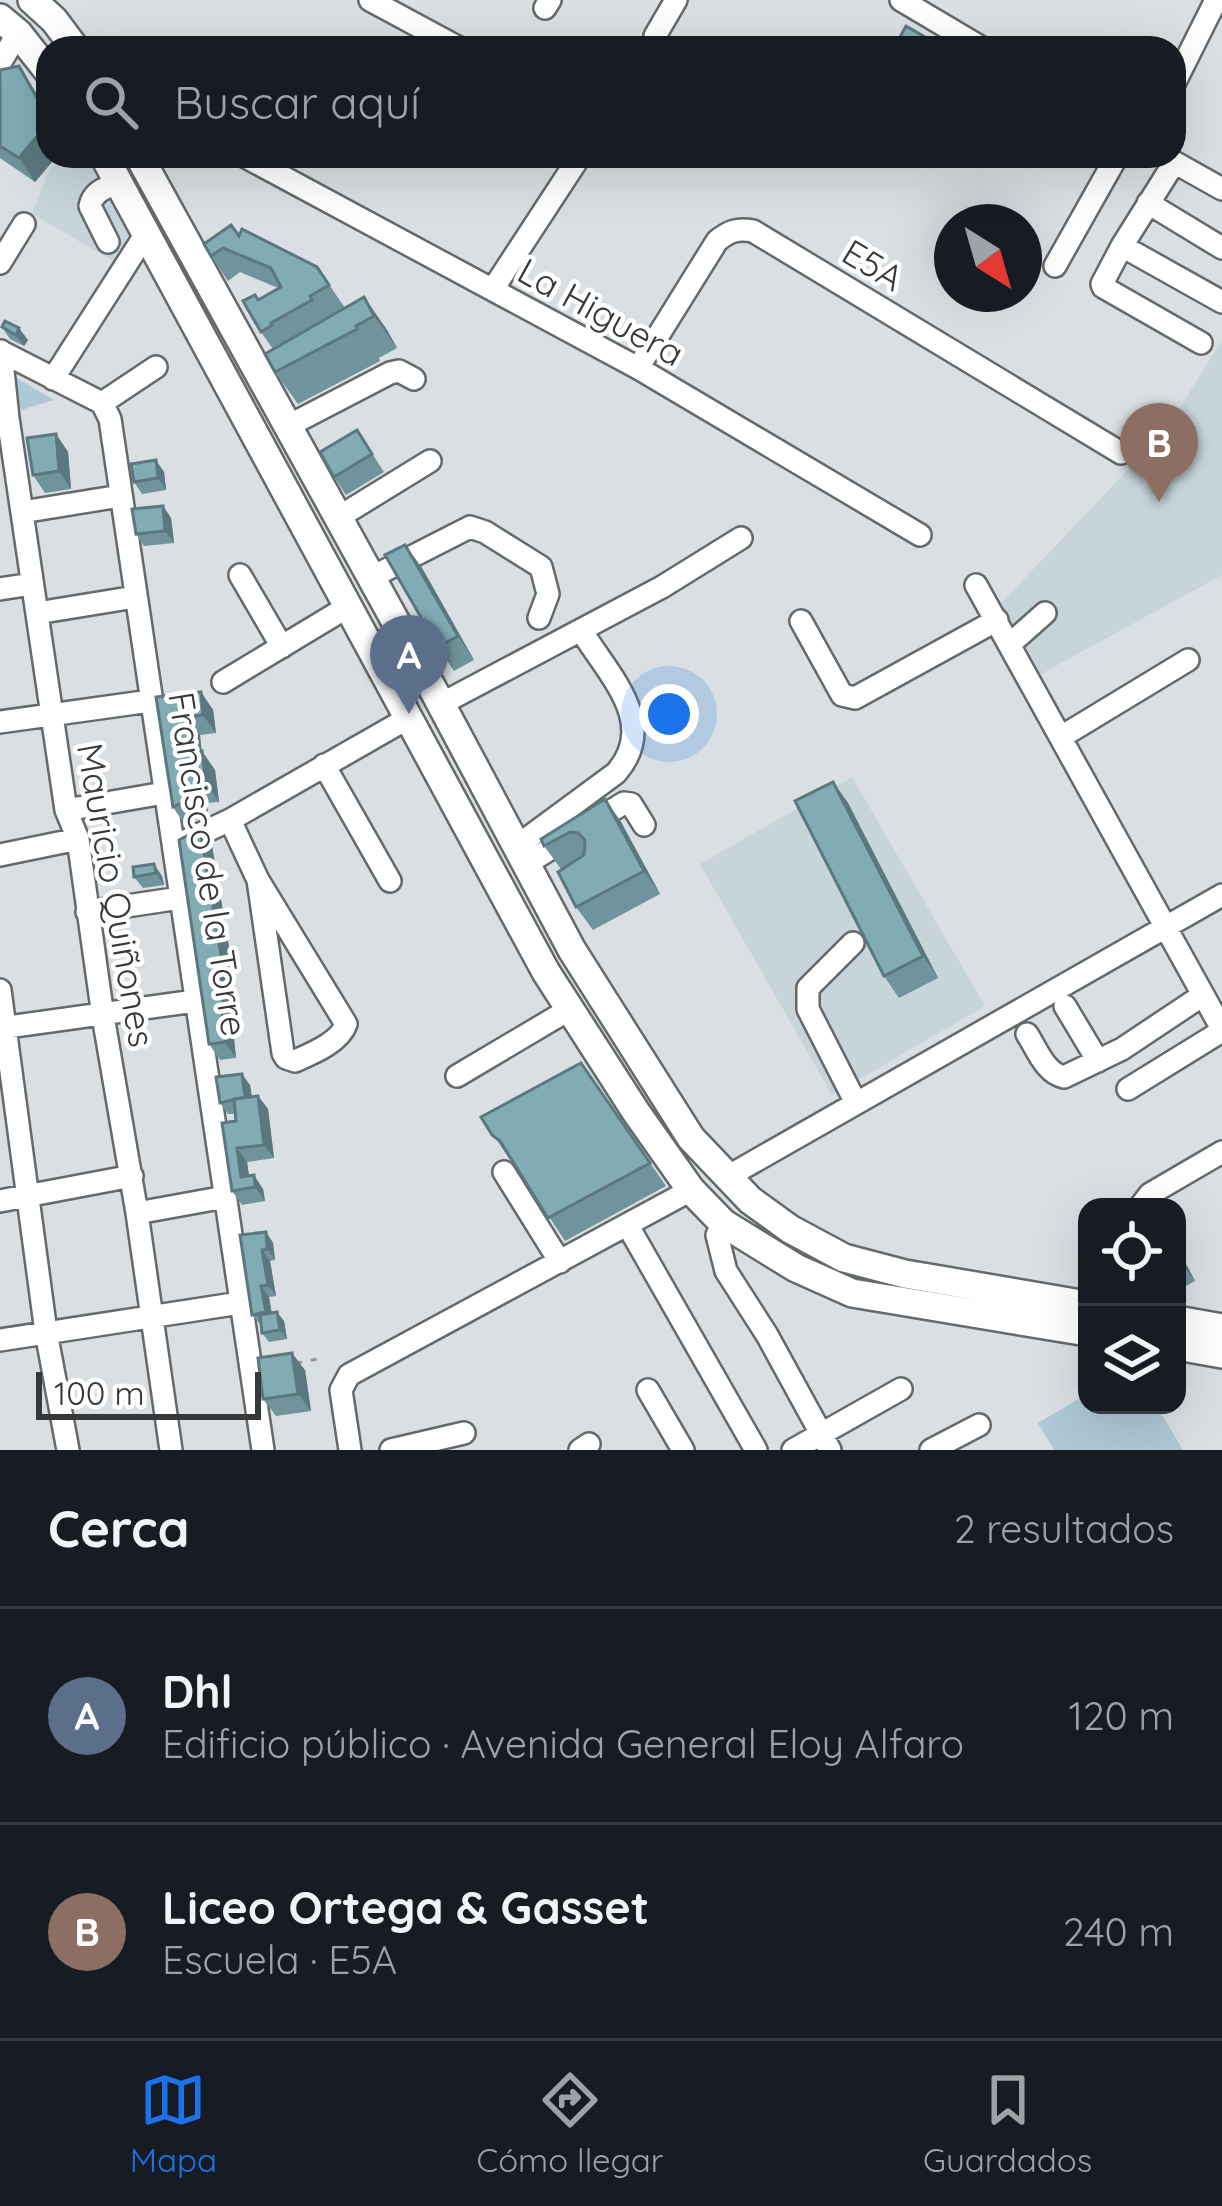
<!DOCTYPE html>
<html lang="es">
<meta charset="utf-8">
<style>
:root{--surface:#171b24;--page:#20242c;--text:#f1f3f6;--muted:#9ea1a6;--line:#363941;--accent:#1a73e8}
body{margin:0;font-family:Quicksand,sans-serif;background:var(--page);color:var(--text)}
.controls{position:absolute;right:36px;bottom:36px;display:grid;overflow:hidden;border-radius:24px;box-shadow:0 12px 48px #0002}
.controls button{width:108px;height:108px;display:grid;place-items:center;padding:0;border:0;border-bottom:3px solid var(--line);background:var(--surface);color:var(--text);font:60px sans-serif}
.compass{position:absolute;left:934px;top:204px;width:108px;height:108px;border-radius:50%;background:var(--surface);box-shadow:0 12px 48px #0002;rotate:143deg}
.scale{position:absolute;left:36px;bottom:30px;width:225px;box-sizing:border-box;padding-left:12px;border:6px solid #363839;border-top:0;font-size:33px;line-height:42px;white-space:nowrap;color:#363839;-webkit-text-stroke:9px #fff;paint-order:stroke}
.you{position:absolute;left:669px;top:714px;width:42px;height:42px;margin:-30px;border:9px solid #fff;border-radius:50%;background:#1a73e8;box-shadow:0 0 0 18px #1a73e833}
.badge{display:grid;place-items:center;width:78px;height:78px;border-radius:50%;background:var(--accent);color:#fff;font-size:39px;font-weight:700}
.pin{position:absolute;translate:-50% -99px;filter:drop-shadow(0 3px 6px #0008)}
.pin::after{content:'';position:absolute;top:63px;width:42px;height:36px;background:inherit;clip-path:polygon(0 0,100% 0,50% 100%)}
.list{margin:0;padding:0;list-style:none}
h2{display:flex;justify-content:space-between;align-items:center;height:156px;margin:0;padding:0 48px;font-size:51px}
h2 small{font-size:39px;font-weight:400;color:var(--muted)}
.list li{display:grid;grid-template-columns:78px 1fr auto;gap:36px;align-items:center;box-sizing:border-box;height:216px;padding:0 48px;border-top:3px solid var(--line)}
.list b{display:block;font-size:45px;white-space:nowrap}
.list p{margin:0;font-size:39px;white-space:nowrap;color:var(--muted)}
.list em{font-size:39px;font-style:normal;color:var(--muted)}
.icon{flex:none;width:66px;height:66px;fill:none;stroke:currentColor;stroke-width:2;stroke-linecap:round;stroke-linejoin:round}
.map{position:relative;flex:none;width:1222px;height:1450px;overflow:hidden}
.search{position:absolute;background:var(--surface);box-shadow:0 12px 48px #0002;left:36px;right:36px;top:36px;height:132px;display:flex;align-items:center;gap:30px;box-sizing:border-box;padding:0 42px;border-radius:36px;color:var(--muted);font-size:45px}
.sheet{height:588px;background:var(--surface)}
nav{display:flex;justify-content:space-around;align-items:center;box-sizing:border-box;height:168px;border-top:3px solid var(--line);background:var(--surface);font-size:33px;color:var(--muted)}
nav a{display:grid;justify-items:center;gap:6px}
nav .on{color:var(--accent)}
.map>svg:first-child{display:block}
.built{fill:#c7d5db}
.green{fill:#aec8d5}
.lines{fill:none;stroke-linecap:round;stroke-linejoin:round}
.minor-casing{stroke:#64696b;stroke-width:26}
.major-casing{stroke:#64696b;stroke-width:32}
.path{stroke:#95999b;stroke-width:3;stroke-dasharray:6 9;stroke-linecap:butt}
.minor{stroke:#fff;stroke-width:21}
.major{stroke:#fff;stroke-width:27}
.wall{fill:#70949b}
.shaded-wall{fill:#5b787e}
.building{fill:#82acb4;stroke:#5b787e;stroke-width:3}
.labels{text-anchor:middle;stroke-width:9;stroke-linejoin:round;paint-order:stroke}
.street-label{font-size:36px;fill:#363839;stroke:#fff}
</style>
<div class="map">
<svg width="1222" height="1450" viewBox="0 0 1222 1450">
<rect width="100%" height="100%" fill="#d9dfe2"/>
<path class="built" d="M61 156H89L129 235 113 261 32 214 49 170Z
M1222 340V575L1041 674 1001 603 1166 430Z
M852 777 985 1006 832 1095 700 864Z"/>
<path class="green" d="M10 374 54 400 21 410Z
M1087 1394V1405H1156L1183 1450H1054L1038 1423Z"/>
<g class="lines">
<g class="minor-casing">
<path id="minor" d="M370 0 459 48
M901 0 982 48
M545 8 550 0
M655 36 676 0
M0 63 18 33
M1174 84 1216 0
M244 156 638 368 920 535
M1165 157 1222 189
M1174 163 1122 246 1102 284 1103 287 1201 343
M1148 203 1222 248
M108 242 90 206C93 191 106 188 119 182
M1122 246 1222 302
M0 263 24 224
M1055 266 1117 156
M493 289 580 156
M0 351 102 403 110 419 263 1450
M1 351 8 418 66 810 78 839 103 1016 137 1213 171 1450
M638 368 717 241C729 231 738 228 753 231L1121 453
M53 379 147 232
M102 403 156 367
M288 426 390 373 399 371 414 379
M22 512 120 496
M339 517 430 461
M240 575 282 647
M372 577 470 527 485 532 541 567 548 594 539 618
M976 585 1222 1029
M0 589 32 584
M37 613 135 597
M801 621 842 695 855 698 997 620
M1010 644 1045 613
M223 682 349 606
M441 704 662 587 741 538
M0 722 150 701
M1061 737 1188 660
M324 765 390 881
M66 810 164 793
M230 820 258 880 346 1024C340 1042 313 1053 295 1061L286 1058 283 1053 258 880
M179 844 230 820 410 717
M517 846 616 773C660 723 608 675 581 630
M0 855 78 839
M526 864 624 803 631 804 644 825
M87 912 180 898
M853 943 808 988V1009L856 1103
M0 990 46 1332 68 1450
M1065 1006 1098 1061
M0 1028 195 1001
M1027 1034C1037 1049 1045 1073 1064 1077L1122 1049 1203 995
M457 1076 570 1009
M1128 1089 1222 1031
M504 1172 560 1262
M727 1177 1222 895
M0 1201 132 1176
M1140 1207 1150 1194 1222 1152
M137 1213 225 1197
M723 1223 717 1235 726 1271 767 1335 830 1450
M628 1226 756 1450
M0 1340 240 1303
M648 1390 683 1450
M350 1450 341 1390 349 1375 691 1190
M391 1450 464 1433
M580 1450 589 1444
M793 1450 901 1389
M931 1450 979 1425"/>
</g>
<g class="major-casing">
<path id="major" d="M32 0 54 20 75 48
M0 18 18 33 48 71
M104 156 546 972 636 1112 691 1190 723 1223 796 1268 852 1293 1087 1332
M139 156 435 693 572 950 691 1138 750 1200 790 1229 844 1258 905 1274 1087 1305
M1177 1320 1222 1328
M1177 1346 1222 1354"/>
</g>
<path class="path" d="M296 1363 318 1359"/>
<use href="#minor" class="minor"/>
<use href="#major" class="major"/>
</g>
<path class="wall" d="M19 66 48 112V156H57L35 182 0 158V70Z
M239 236 317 267 345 308 364 297 387 330 397 348 379 358 380 361 298 404 275 372 273 349 261 332 258 300 278 288 240 272 228 281 211 256Z
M2 327 28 340 24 346 10 339Z
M357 430 384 472 346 495 334 477Z
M56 434 68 452 71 489 45 493 33 475Z
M164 472 166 490 142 494 134 482Z
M163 506 171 518 174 543 144 546 136 534Z
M405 545 422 568 474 660 454 671 438 647Z
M201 692 213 710 216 733 200 735 201 752 215 770 219 802 207 803 208 814 185 825 173 807 156 697Z
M833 782 848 803 938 978 899 998 884 976Z
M605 799 621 822 660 894 593 930 576 907 572 863 561 869 544 846Z
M200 829 212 846 234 977 228 978 236 1028 233 1029 236 1058 220 1060 209 1044Z
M133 867 162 876 164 885 143 888 134 877Z
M581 1063 666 1186 565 1241 513 1162 509 1158 481 1117Z
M250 1085 252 1097 258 1096 268 1109 274 1158 247 1162 249 1176 263 1189 265 1201 242 1205 232 1191 235 1114H228L220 1103Z
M266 1232 273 1243 275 1260 270 1261 276 1296 269 1297 272 1313 284 1321 287 1339 269 1342 262 1333 261 1325 252 1315Z
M1177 1247 1195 1281 1184 1287 1177 1276Z
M305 1370 311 1411 276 1416 263 1399Z"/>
<path class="shaded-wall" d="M19 66 48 112V118Z
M48 123V156H57L35 182 19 158Z
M364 297 387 330 397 348 374 316Z
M19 328 28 340 24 346 16 335Z
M56 434 68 452 71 489 59 471Z
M156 460 164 472 166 490 158 478Z
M163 506 171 518 174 543 165 531Z
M405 545 422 568 474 660 458 636Z
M201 692 213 710 216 733 203 715Z
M187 717 200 735 204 771 191 753Z
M202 751 215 770 219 802 206 783Z
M833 782 848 803 938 978 923 956Z
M194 785 207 803 208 814 195 796Z
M605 799 621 822 660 894 644 871Z
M200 829 212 846 234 977 222 961Z
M154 864 162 876 164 885 156 873Z
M217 962 228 978 236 1028 225 1012Z
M222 1013 233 1029 236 1058 225 1042Z
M242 1074 250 1085 253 1111 245 1099Z
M258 1096 268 1109 274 1158 264 1145Z
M237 1148 247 1162 251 1191 241 1177Z
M254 1175 263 1189 265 1201 255 1187Z
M266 1232 273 1243 275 1260 267 1249Z
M1177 1247 1195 1281 1186 1269 1177 1251Z
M262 1250 270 1261 276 1296 268 1285Z
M261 1286 269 1297 273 1323 266 1312Z
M277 1312 284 1321 287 1339 280 1330Z
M292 1353 305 1370 311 1411 298 1394Z"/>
<path class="building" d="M906 26 939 45 937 48H894Z
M19 66 48 118V123L19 158 0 146V70Z
M231 225 239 236 242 229 317 267 329 285 310 296 312 300 271 323 272 325 261 332 243 301 255 295 258 300 281 287 271 268 223 248 211 256 204 244Z
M364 297 374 316 356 326 357 329 275 372 265 354Z
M5 321 19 328 16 335 2 327Z
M357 430 372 454 334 477 320 452Z
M56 434 59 471 33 475 27 438Z
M156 460 158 478 134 482 131 464Z
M163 506 165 531 136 534 132 509Z
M405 545 458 636 438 647 385 555Z
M201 692 203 715 187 717 191 753 202 751 206 783 194 785 195 796 173 807 156 697Z
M833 782 923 956 884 976 795 801Z
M605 799 644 871 576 907 558 872 584 855 585 840 578 833 570 832 544 846 541 839Z
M200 829 222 961 217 962 225 1012 222 1013 225 1042 209 1044 179 840Z
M154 864 156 873 134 877 133 867Z
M581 1063 650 1163 548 1218 500 1141 492 1135 481 1117Z
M242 1074 245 1097 220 1103 216 1077Z
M258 1096 264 1145 237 1148 241 1177 254 1175 255 1187 232 1191 222 1123 236 1121 234 1099Z
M266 1232 267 1249 262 1250 268 1285 261 1286 266 1312 252 1315 240 1235Z
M1177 1251 1186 1269 1177 1274Z
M277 1312 280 1330 262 1333 260 1315Z
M292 1353 298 1394 263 1399 258 1358Z"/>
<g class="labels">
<g class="street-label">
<text transform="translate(873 265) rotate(31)" y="13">E5A</text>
<text transform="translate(601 312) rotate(29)" y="13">La Higuera</text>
<text transform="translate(208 864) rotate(81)" y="13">Francisco de la Torre</text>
<text transform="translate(116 895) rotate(80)" y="13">Mauricio Quiñones</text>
</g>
</g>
</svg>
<div class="controls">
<button><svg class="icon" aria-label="locate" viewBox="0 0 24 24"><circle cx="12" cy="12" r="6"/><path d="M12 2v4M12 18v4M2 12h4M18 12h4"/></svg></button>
<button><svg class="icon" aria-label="layers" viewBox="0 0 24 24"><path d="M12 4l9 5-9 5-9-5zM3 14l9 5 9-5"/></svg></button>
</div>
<svg class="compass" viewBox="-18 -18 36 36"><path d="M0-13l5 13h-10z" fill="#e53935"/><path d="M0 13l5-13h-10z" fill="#9ea1a6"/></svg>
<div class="scale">100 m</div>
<div class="you"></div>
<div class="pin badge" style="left:409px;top:714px;background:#5c6f8a">A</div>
<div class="pin badge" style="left:1159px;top:502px;background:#8d6e63">B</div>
<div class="search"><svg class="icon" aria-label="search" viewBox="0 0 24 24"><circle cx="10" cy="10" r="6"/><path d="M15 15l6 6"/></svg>Buscar aquí</div>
</div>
<section class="sheet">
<h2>Cerca<small>2 resultados</small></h2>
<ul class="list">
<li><span class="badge" style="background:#5c6f8a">A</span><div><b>Dhl</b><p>Edificio público · Avenida General Eloy Alfaro</p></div><em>120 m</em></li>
<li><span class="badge" style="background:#8d6e63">B</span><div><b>Liceo Ortega &amp; Gasset</b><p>Escuela · E5A</p></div><em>240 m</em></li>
</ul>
</section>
<nav>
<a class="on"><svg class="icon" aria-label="map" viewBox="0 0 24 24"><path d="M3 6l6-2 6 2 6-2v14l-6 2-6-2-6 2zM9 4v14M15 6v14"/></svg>Mapa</a>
<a><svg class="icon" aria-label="directions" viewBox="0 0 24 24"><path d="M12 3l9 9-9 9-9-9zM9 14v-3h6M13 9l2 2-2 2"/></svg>Cómo llegar</a>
<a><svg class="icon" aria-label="saved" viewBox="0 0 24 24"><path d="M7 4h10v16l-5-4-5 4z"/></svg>Guardados</a>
</nav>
